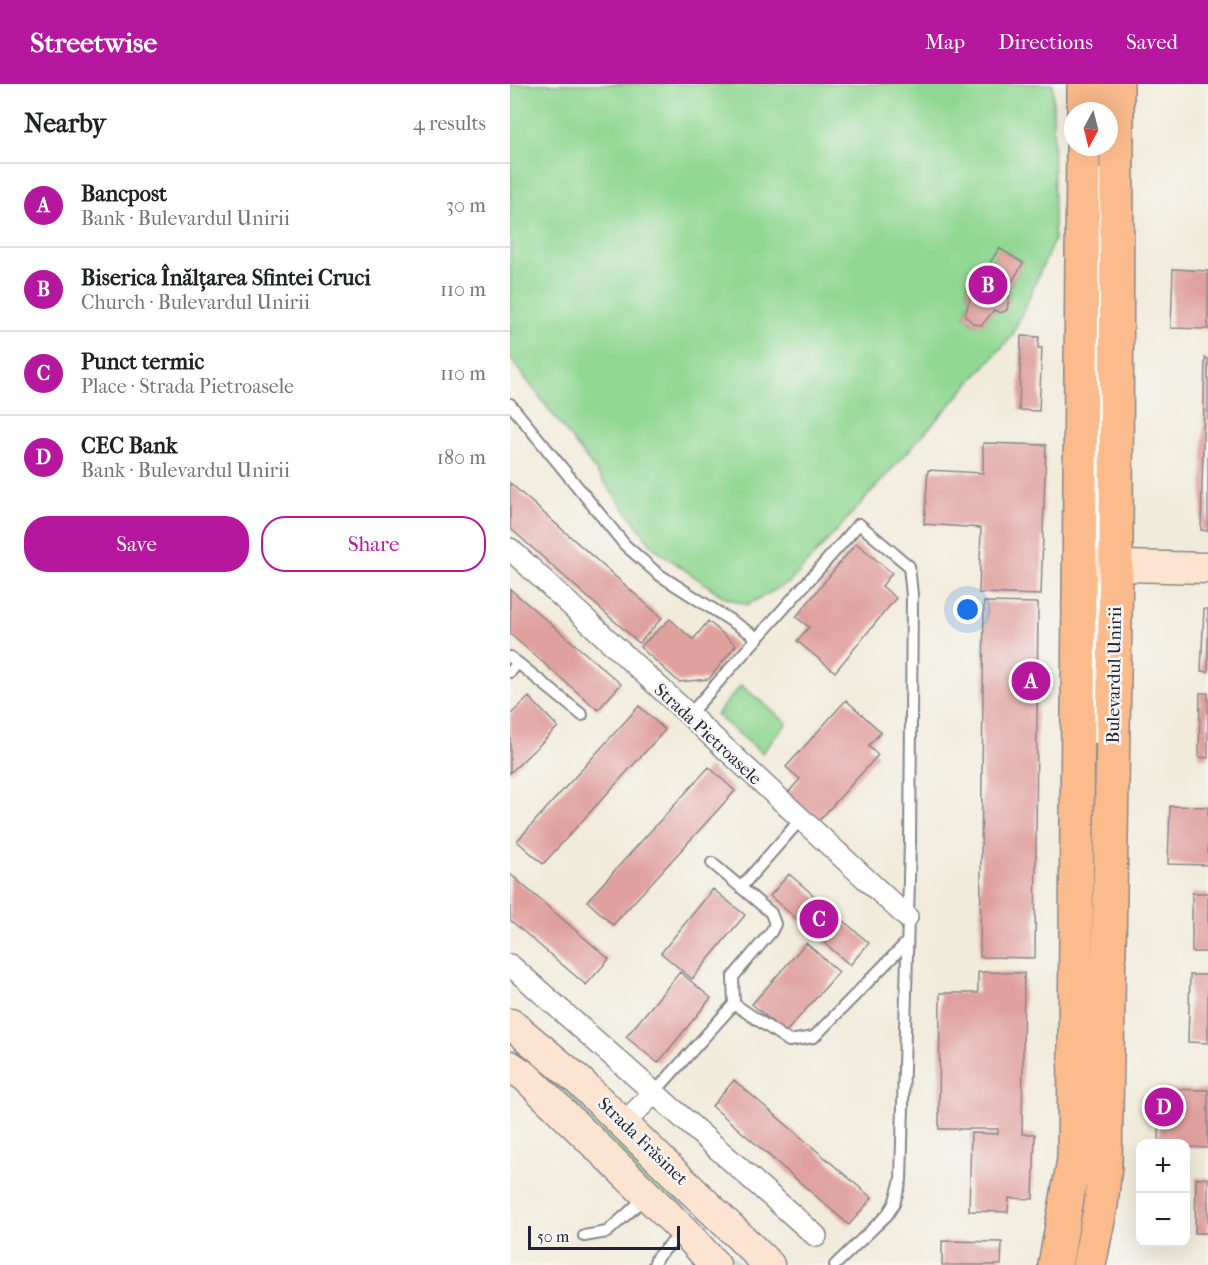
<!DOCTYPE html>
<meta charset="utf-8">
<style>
:root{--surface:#fff;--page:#f2f2f2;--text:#202124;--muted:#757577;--line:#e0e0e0;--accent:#b5179e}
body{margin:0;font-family:"IM FELL French Canon",serif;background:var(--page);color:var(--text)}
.controls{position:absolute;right:18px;bottom:18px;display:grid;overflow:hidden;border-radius:12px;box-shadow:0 6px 24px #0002}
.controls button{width:54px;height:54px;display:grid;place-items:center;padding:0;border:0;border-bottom:2px solid var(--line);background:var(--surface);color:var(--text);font:30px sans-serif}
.compass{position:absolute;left:554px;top:18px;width:54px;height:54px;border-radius:50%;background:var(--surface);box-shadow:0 6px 24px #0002;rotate:187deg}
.scale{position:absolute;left:18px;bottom:15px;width:152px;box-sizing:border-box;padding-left:6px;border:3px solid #22223b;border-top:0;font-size:16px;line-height:21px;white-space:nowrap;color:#22223b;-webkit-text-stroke:4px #f6f6f2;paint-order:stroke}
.you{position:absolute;left:458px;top:526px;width:21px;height:21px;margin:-15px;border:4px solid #fff;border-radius:50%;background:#1a73e8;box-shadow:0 0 0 9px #1a73e833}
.badge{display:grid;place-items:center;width:39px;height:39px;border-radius:50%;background:var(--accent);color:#fff;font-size:20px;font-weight:700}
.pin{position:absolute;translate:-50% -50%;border:3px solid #fff;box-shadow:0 2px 6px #0006}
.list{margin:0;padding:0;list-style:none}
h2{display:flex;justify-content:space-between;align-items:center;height:78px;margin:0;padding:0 24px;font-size:26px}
h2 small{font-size:20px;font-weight:400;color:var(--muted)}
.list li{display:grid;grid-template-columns:39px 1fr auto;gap:18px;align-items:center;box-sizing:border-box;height:84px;padding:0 24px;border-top:2px solid var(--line)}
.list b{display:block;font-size:22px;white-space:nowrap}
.list p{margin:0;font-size:20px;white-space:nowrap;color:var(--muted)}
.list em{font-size:20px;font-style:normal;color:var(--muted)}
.actions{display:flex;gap:12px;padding:18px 24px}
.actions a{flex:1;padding:14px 0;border:2px solid var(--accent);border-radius:24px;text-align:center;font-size:21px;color:var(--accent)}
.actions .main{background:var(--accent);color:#fff}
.map{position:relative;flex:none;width:698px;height:1181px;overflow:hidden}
header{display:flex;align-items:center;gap:36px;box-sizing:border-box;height:84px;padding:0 30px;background:var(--accent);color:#fff}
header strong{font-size:28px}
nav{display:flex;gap:33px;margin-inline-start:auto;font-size:21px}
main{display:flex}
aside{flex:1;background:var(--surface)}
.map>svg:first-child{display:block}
.green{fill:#90d792;stroke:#597c66;stroke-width:1.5;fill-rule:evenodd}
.building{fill:#e0a19e}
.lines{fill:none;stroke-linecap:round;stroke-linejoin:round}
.lane-casing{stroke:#8a868a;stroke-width:14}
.street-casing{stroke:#8a868a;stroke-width:24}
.secondary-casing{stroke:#8a868a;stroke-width:33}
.primary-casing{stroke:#8a868a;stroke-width:36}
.lane{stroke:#fff;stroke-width:10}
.street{stroke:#fff;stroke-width:21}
.secondary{stroke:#fde4d1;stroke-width:30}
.primary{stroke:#fbbb8c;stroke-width:33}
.labels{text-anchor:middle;stroke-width:5;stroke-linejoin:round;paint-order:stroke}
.street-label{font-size:18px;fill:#22223b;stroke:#f6f6f2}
</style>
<header>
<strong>Streetwise</strong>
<nav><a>Map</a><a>Directions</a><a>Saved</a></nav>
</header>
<main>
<aside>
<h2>Nearby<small>4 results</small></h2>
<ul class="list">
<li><span class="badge">A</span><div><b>Bancpost</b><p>Bank · Bulevardul Unirii</p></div><em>30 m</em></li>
<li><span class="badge">B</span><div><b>Biserica Înălțarea Sfintei Cruci</b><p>Church · Bulevardul Unirii</p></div><em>110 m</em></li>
<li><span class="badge">C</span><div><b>Punct termic</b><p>Place · Strada Pietroasele</p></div><em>110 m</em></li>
<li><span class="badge">D</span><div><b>CEC Bank</b><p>Bank · Bulevardul Unirii</p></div><em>180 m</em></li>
</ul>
<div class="actions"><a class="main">Save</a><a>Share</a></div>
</aside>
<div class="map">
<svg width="698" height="1181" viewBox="0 0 698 1181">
<rect width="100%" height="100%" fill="#f6f6f2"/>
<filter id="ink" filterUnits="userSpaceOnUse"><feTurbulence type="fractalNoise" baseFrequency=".0167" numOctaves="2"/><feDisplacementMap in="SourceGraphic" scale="12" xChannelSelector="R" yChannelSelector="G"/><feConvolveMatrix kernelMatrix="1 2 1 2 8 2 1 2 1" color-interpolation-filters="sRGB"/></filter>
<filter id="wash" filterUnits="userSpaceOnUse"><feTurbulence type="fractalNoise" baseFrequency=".008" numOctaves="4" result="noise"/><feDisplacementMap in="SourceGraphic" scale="24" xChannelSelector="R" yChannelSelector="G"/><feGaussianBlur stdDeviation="1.35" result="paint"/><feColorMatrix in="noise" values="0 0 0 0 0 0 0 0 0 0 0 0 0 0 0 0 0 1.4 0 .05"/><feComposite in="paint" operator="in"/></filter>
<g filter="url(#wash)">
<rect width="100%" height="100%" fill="#f1ebda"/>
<path class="green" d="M0 0H543L544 156 502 252 280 498 237 521 214 513 145 465 0 274ZM489 165 513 178 496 208 499 213 496 226H484L472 240H464L455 232 460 215 456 205 464 195 470 196Z
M231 601 277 639 252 669 206 631Z
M9 965H15L148 1095 231 1181H214L5 974Z"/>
<g id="blocks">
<path class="building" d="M489 164 513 179 496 208 499 213 497 226 491 229 484 226 472 241 464 240 455 232 460 215 456 205 464 195 470 196Z
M663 185 698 187V245L661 244Z
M511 252 529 253 528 264H532L529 327 509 326Z
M695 274 698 275V447L691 446Z
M473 359 536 361 531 511 469 509 471 444 414 440 418 386 473 389Z
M0 399 152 534 129 559 0 444Z
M346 459 382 489 372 502 386 514 325 588 287 557 299 543 286 533Z
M0 505 111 600 88 626 0 550Z
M474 518 528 519 525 874 470 873Z
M694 525H698V588L691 587Z
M160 535 183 556 198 537 226 561 199 595 169 598 130 563Z
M690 609H698V674L689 673Z
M19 613 48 643 0 689V631Z
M336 616 371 648 358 662 368 671 307 739 276 711 290 695 276 683Z
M129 622 155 646 33 780 7 757Z
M199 683 225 707 103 841 77 817Z
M660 722 698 723V781L658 780Z
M0 790 99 875 76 901 0 836Z
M279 790 359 859 340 881 260 812Z
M203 805 235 831 182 895 151 869Z
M682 809H698V868H682Z
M296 859 329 888 275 949 242 920Z
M170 888 201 914 148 979 116 953Z
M468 888 514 889 512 1050H525L523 1115 499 1114 498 1128 459 1127 461 1049 488 1050V1045H429L430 909H468Z
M680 891H698V959L678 958Z
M224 996 362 1114 339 1141 202 1022Z
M650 1005 698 1006V1064L676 1063V1060H649Z
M686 1094H698V1149H685Z
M432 1157 492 1158 491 1181H432Z"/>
</g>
</g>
<g filter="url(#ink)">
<use href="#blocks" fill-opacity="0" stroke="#8a868a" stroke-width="1.5"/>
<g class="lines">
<g class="lane-casing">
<path id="lane" d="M0 320 115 461 148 490 248 554
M0 573 8 579 0 588
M8 579 72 631
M178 632 349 440 399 482 402 511 400 758 391 1096 384 1120 377 1131 325 1181
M586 654 590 90
M231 803 291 735
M224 920 279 957 304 953 396 859
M144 1009 224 920 223 893 261 848 265 840 261 829 202 779
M74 1152 97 1148 137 1112
M144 1181 147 1173 173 1148"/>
</g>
<g class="street-casing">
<path id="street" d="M0 465 397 833
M0 881 306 1152
M114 1039 144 1009"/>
</g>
<g class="secondary-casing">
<path id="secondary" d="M572 481 698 484
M1 940 68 996 259 1181
M0 982 16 993 174 1147 205 1181"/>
</g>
<g class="primary-casing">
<path id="primary" d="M574 27V0
M545 1181 564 1076 573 63
M579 1181 591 1121 595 1081 606 482 607 0"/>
</g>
<use href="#lane" class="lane"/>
<use href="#street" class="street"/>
<use href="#secondary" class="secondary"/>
<use href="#primary" class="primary"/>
</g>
</g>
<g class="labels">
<g class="street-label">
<text transform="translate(604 591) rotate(-89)" y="6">Bulevardul Unirii</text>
<text transform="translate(198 650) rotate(43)" y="6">Strada Pietroasele</text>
<text transform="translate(133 1057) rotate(44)" y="6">Strada Frăsinet</text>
</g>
</g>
</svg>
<div class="controls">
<button>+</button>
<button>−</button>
</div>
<svg class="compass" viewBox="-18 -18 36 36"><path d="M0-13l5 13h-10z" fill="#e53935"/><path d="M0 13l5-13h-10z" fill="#757577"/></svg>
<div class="scale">50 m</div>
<div class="you"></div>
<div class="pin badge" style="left:521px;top:597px">A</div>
<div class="pin badge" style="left:478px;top:201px">B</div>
<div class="pin badge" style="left:309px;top:835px">C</div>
<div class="pin badge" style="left:654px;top:1023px">D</div>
</div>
</main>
